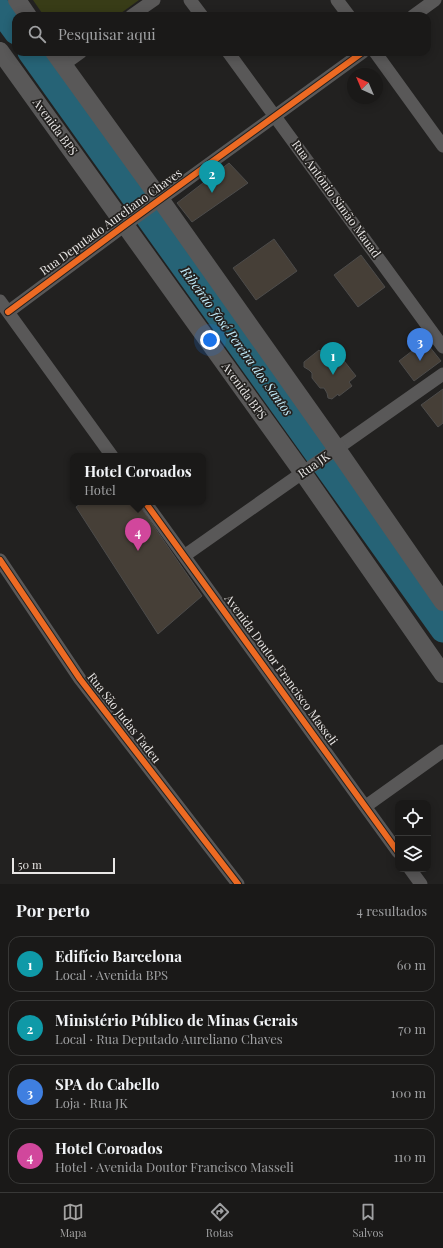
<!DOCTYPE html>
<html lang="pt">
<meta charset="utf-8">
<style>
:root{--surface:#1a1918;--page:#272625;--text:#f1f3f6;--muted:#9fa0a2;--line:#383837;--accent:#a3a2a1}
body{margin:0;font-family:"Playfair Display",serif;background:var(--page);color:var(--text)}
.controls{position:absolute;right:12px;bottom:12px;display:grid;overflow:hidden;border-radius:8px;box-shadow:0 2px 10px #0003}
.controls button{width:36px;height:36px;display:grid;place-items:center;padding:0;border:0;border-bottom:1px solid var(--line);background:var(--surface);color:var(--text);font:20px sans-serif}
.compass{position:absolute;left:347px;top:68px;width:36px;height:36px;border-radius:50%;background:var(--surface);box-shadow:0 2px 10px #0003;rotate:316deg}
.scale{position:absolute;left:12px;bottom:10px;width:103px;box-sizing:border-box;padding-left:4px;border:2px solid #e9e7e6;border-top:0;font-size:11px;line-height:14px;white-space:nowrap;color:#e9e7e6;-webkit-text-stroke:3px #23211f;paint-order:stroke}
.you{position:absolute;left:210px;top:340px;width:14px;height:14px;margin:-10px;border:3px solid #fff;border-radius:50%;background:#1a73e8;box-shadow:0 0 0 6px #1a73e833}
.badge{display:grid;place-items:center;width:26px;height:26px;border-radius:50%;background:var(--accent);color:#fff;font-size:13px;font-weight:700}
.pin{position:absolute;translate:-50% -33px;filter:drop-shadow(0 1px 2px #0008)}
.pin::after{content:'';position:absolute;top:21px;width:14px;height:12px;background:inherit;clip-path:polygon(0 0,100% 0,50% 100%)}
.popup{position:absolute;left:70px;top:453px;width:136px;height:52px;box-sizing:border-box;display:grid;place-content:center;border-radius:8px;background:var(--surface);filter:drop-shadow(0 1px 3px #0005);font-size:13px;white-space:nowrap;color:var(--muted)}
.popup b{font-size:15px;color:var(--text)}
.popup::after{content:'';position:absolute;left:50%;top:100%;margin-left:-8px;border:8px solid transparent;border-top-color:var(--surface)}
.list{margin:0;padding:0;list-style:none}
h2{display:flex;justify-content:space-between;align-items:center;height:52px;margin:0;padding:0 16px;font-size:17px}
h2 small{font-size:13px;font-weight:400;color:var(--muted)}
.list li{display:grid;grid-template-columns:26px 1fr auto;gap:12px;align-items:center;box-sizing:border-box;height:56px;margin:0 8px 8px;padding:0 8px;border:1px solid var(--line);border-radius:12px}
.list b{display:block;font-size:15px;white-space:nowrap}
.list p{margin:0;font-size:13px;white-space:nowrap;color:var(--muted)}
.list em{font-size:13px;font-style:normal;color:var(--muted)}
.icon{flex:none;width:22px;height:22px;fill:none;stroke:currentColor;stroke-width:2;stroke-linecap:round;stroke-linejoin:round}
.map{position:relative;flex:none;width:443px;height:884px;overflow:hidden}
.search{position:absolute;background:var(--surface);box-shadow:0 2px 10px #0003;left:12px;right:12px;top:12px;height:44px;display:flex;align-items:center;gap:10px;box-sizing:border-box;padding:0 14px;border-radius:12px;color:var(--muted);font-size:15px}
.sheet{height:308px;background:var(--surface)}
nav{display:flex;justify-content:space-around;align-items:center;box-sizing:border-box;height:56px;border-top:1px solid var(--line);background:var(--surface);font-size:11px;color:var(--muted)}
nav a{display:grid;justify-items:center;gap:2px}
nav .on{color:var(--accent)}
.map>svg:first-child{display:block}
.green{fill:#383c17}
.lines{fill:none;stroke-linecap:round;stroke-linejoin:round}
.river{stroke:#266376;stroke-width:25}
.building{fill:#463f37;stroke:#4d4c4b}
.minor{stroke:#595858;stroke-width:13}
.secondary{stroke:#595858;stroke-width:18}
.cycleway-casing{stroke:#23211f;stroke-width:8}
.cycleway{stroke:#ed6a23;stroke-width:6}
.labels{text-anchor:middle;stroke-width:3.5;stroke-linejoin:round;paint-order:stroke}
.street-label{font-size:12px;fill:#e9e7e6;stroke:#23211f}
.water-label{font-size:13px;font-style:italic;fill:#c1ecfb;stroke:#23211f}
</style>
<div class="map">
<svg width="443" height="884" viewBox="0 0 443 884">
<rect width="100%" height="100%" fill="#222120"/>
<path class="green" d="M33 0H139L117 16H44Z"/>
<g class="lines">
<path class="river" d="M0 10 16 32
M30 52 443 630"/>
</g>
<path class="building" d="M229 163 248 183 192 222 177 203Z
M274 239 297 271 256 300 233 268Z
M361 255 385 287 358 307 334 275Z
M425 341 441 361 414 381 399 361Z
M333 347 356 376 349 382 352 386 339 396 338 394 332 399 328 398 327 393 324 388H320L312 378V373L309 370 304 367V362L319 350 320 351 324 348 327 352Z
M443 389V423L438 427 421 405Z
M83 502H137L202 596 158 634 76 507Z"/>
<g class="lines">
<path class="minor" d="M190 0 202 16
M337 0 349 16
M131 16 154 0
M413 16 435 0
M228 52 443 347
M375 52 443 146
M63 65 81 52
M0 301 112 456
M8 312 125 225 363 52
M145 502 398 852
M184 556 443 374
M0 560 80 679 238 884
M366 806 443 751
M410 869 421 884"/>
<path class="secondary" d="M17 0 28 16
M0 51 303 473 443 674
M54 52 160 199 337 449 443 602"/>
<g class="cycleway-casing">
<path id="cycleway" d="M8 312 125 225 363 52
M145 502 398 852
M0 560 80 679 238 884"/>
</g>
<use href="#cycleway" class="cycleway"/>
</g>
<g class="labels">
<g class="street-label">
<text transform="translate(55 127) rotate(54)" y="4">Avenida BPS</text>
<text transform="translate(336 199) rotate(54)" y="4">Rua Antônio Simão Mauad</text>
<text transform="translate(111 222) rotate(-36)" y="4">Rua Deputado Aureliano Chaves</text>
<text transform="translate(244 391) rotate(54)" y="4">Avenida BPS</text>
<text transform="translate(314 465) rotate(-35)" y="4">Rua JK</text>
<text transform="translate(281 670) rotate(54)" y="4">Avenida Doutor Francisco Masseli</text>
<text transform="translate(124 718) rotate(52)" y="4">Rua São Judas Tadeu</text>
</g>
<g class="water-label">
<text transform="translate(237 341) rotate(54)" y="5">Ribeirão José Pereira dos Santos</text>
</g>
</g>
</svg>
<div class="controls">
<button><svg class="icon" aria-label="locate" viewBox="0 0 24 24"><circle cx="12" cy="12" r="6"/><path d="M12 2v4M12 18v4M2 12h4M18 12h4"/></svg></button>
<button><svg class="icon" aria-label="layers" viewBox="0 0 24 24"><path d="M12 4l9 5-9 5-9-5zM3 14l9 5 9-5"/></svg></button>
</div>
<svg class="compass" viewBox="-18 -18 36 36"><path d="M0-13l5 13h-10z" fill="#e53935"/><path d="M0 13l5-13h-10z" fill="#9fa0a2"/></svg>
<div class="scale">50 m</div>
<div class="you"></div>
<div class="pin badge" style="left:333px;top:375px;background:#0f9aa8">1</div>
<div class="pin badge" style="left:212px;top:193px;background:#0f9aa8">2</div>
<div class="pin badge" style="left:420px;top:361px;background:#3f7fe0">3</div>
<div class="pin badge" style="left:138px;top:551px;background:#d1479c">4</div>
<div class="popup"><b>Hotel Coroados</b>Hotel</div>
<div class="search"><svg class="icon" aria-label="search" viewBox="0 0 24 24"><circle cx="10" cy="10" r="6"/><path d="M15 15l6 6"/></svg>Pesquisar aqui</div>
</div>
<section class="sheet">
<h2>Por perto<small>4 resultados</small></h2>
<ul class="list">
<li><span class="badge" style="background:#0f9aa8">1</span><div><b>Edifício Barcelona</b><p>Local · Avenida BPS</p></div><em>60 m</em></li>
<li><span class="badge" style="background:#0f9aa8">2</span><div><b>Ministério Público de Minas Gerais</b><p>Local · Rua Deputado Aureliano Chaves</p></div><em>70 m</em></li>
<li><span class="badge" style="background:#3f7fe0">3</span><div><b>SPA do Cabello</b><p>Loja · Rua JK</p></div><em>100 m</em></li>
<li><span class="badge" style="background:#d1479c">4</span><div><b>Hotel Coroados</b><p>Hotel · Avenida Doutor Francisco Masseli</p></div><em>110 m</em></li>
</ul>
</section>
<nav>
<a class="on"><svg class="icon" aria-label="map" viewBox="0 0 24 24"><path d="M3 6l6-2 6 2 6-2v14l-6 2-6-2-6 2zM9 4v14M15 6v14"/></svg>Mapa</a>
<a><svg class="icon" aria-label="directions" viewBox="0 0 24 24"><path d="M12 3l9 9-9 9-9-9zM9 14v-3h6M13 9l2 2-2 2"/></svg>Rotas</a>
<a><svg class="icon" aria-label="saved" viewBox="0 0 24 24"><path d="M7 4h10v16l-5-4-5 4z"/></svg>Salvos</a>
</nav>
